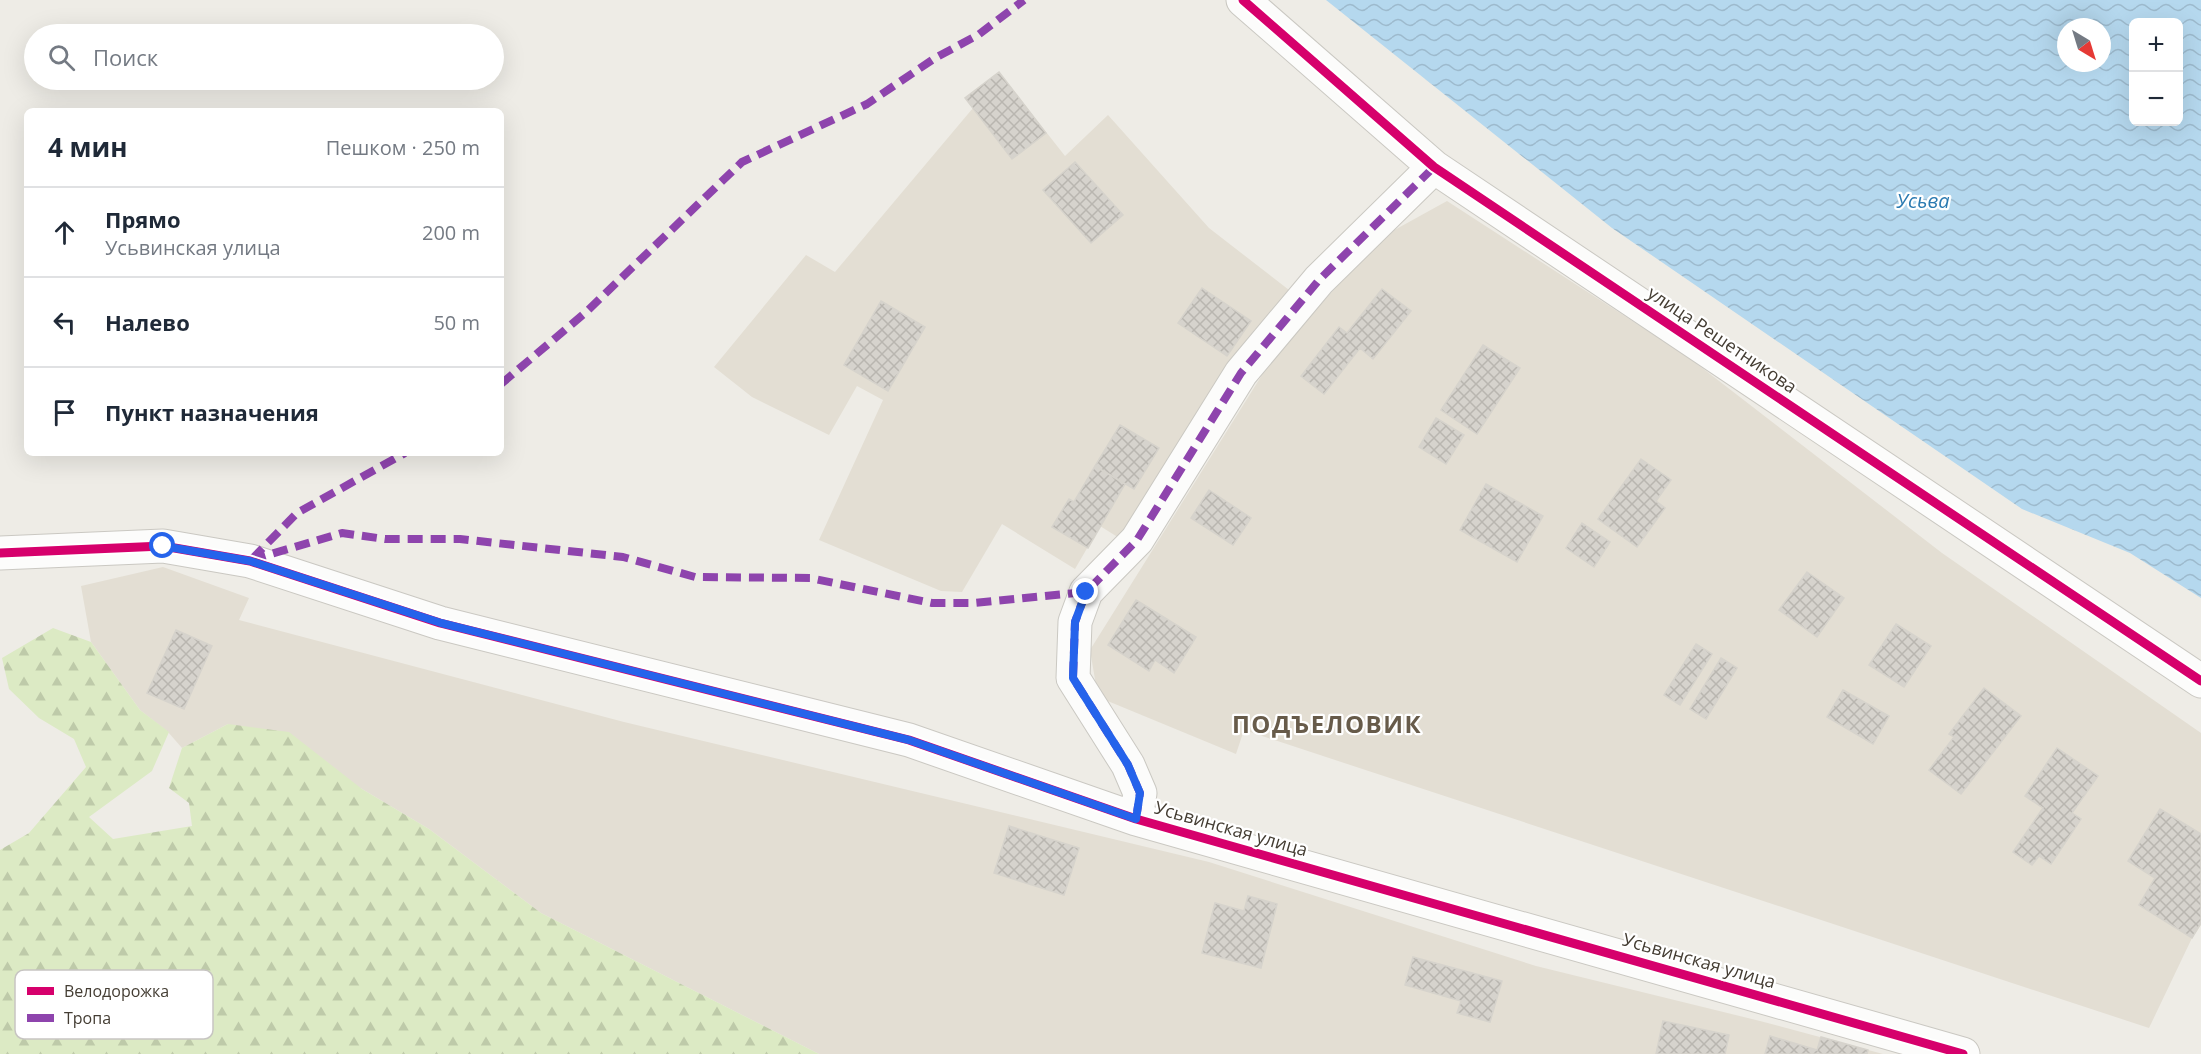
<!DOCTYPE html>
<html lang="ru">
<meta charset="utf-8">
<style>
:root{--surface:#fff;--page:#f2f2f3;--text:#1f2937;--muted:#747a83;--line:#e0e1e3}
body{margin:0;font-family:"Open Sans",sans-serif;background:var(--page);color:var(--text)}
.controls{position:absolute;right:18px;top:18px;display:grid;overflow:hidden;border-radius:9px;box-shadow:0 6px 24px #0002}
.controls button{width:54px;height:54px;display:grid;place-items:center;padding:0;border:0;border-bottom:2px solid var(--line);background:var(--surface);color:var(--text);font:30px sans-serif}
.compass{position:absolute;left:2057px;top:18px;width:54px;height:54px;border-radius:50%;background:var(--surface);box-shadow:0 6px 24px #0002;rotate:142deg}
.stop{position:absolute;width:18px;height:18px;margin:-14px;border:4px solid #2563eb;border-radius:50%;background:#fff}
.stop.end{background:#2563eb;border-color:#fff;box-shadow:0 2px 6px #0008}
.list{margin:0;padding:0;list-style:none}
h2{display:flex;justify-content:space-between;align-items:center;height:78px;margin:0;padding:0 24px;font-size:26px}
h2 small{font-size:20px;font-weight:400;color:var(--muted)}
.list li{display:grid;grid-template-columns:39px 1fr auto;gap:18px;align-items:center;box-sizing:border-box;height:90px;padding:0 24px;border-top:2px solid var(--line)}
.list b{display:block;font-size:22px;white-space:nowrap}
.list p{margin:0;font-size:20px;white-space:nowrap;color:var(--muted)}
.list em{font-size:20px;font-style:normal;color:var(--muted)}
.icon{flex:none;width:33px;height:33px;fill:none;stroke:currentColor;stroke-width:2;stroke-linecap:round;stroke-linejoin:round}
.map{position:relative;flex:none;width:2201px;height:1054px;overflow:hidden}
.search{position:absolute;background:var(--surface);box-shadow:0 6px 24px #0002;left:24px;top:24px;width:480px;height:66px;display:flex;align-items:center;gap:15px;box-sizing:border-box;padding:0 21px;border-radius:33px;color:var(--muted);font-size:22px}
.panel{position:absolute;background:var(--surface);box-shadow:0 6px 24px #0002;left:24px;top:108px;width:480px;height:348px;border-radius:9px}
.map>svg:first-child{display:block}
.residential{fill:#e3ded3}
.forest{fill:url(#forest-firs)}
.water{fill:url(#water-waves);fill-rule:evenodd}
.building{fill:url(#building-cross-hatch);stroke:#d6d3cc;stroke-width:1.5}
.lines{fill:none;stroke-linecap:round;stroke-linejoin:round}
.minor-casing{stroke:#cac8c2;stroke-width:35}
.minor{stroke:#fcfcfb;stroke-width:33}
.quiet{stroke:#8e44ad;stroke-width:8;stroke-dasharray:15 8;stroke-linecap:butt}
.cycleway-casing{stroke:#fff;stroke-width:13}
.cycleway{stroke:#d6006c;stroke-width:9}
.route{stroke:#2563eb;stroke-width:8}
.labels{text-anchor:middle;stroke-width:4.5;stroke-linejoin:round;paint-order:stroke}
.street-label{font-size:18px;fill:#443d33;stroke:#fff}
.water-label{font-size:20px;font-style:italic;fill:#2a7ab1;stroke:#fff}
.district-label{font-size:24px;font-weight:bold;letter-spacing:1.5px;fill:#675b4a;stroke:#fff}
.key{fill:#fff;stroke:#c7c5c2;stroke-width:1.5}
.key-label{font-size:16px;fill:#443d33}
</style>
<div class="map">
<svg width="2201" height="1054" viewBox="0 0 2201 1054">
<defs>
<pattern id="forest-firs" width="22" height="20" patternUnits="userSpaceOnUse" patternTransform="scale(1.5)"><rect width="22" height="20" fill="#dceac4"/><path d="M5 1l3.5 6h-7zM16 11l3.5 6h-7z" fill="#becaa9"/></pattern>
<pattern id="water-waves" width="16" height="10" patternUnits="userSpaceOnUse" patternTransform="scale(1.5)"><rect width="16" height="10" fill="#b5d8ee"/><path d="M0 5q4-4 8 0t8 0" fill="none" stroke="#9dbacd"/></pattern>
<pattern id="building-cross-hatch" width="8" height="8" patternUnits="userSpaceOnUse" patternTransform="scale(1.5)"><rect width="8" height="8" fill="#d6d3cd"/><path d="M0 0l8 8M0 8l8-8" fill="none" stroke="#b9b6b0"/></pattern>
</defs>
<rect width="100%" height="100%" fill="#eeece6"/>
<path class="residential" d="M999 72 1065 156 1108 115 1209 228 1289 290 1124 541 1100 526 1075 569 1002 524 962 592 941 591 819 540 883 400 857 386 829 435 752 397 714 367 806 255 835 272 973 108Z
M1447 201 1688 357 1942 553 2201 733V925L2192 938 2149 1028 1244 730 1236 754 1098 697 1090 650 1272 359 1380 238Z
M163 567 249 598 239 620 624 722 1209 862 1536 966 1760 1021 1883 1054H819L541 913 429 829 362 789 228 724 182 748 168 732 140 710 91 642 81 586Z"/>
<path class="forest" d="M53 628 91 642 140 710 169 732 152 771 89 817 113 839 192 826 189 803 169 788 182 748 228 724 289 732 362 789 429 829 541 913 819 1054H0V850L29 833 86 767 74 739 39 718 9 689 2 658Z"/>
<path class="water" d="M1326 0H2201V598L2130 553 2022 509 1612 228ZM2134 22H2178V122H2134ZM2066 27H2102V63H2066Z"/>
<path class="building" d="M999 72 1046 133 1012 159 965 98Z
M1075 162 1123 215 1091 243 1043 190Z
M1202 288 1251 321 1227 356 1178 323Z
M1382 289 1411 311 1373 359 1360 348 1324 394 1301 376 1339 327 1347 333Z
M881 301 925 327 888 391 844 365Z
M1483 345 1520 368 1477 434 1441 410Z
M1436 418 1464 435 1446 464 1419 447Z
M1120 425 1159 448 1134 489 1095 466Z
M1641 459 1671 480 1656 501 1665 508 1637 547 1598 519Z
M1095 466 1125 484 1088 548 1052 527 1069 499 1074 502Z
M1486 484 1543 516 1517 562 1460 530Z
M1209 490 1251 518 1233 545 1191 518Z
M1582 523 1610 542 1594 567 1566 548Z
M1807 572 1844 598 1817 637 1779 610Z
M1136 600 1196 637 1174 673 1155 660 1149 671 1108 645Z
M1896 624 1931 646 1904 687 1869 665Z
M176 630 212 646 184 709 147 693Z
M1696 644 1712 654 1680 705 1664 695Z
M1721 658 1737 668 1706 719 1690 709Z
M1984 688 2021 716 1961 794 1929 770 1954 737 1949 734Z
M1843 690 1889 716 1873 744 1827 717Z
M2057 748 2098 776 2072 813 2081 819 2051 864 2039 856 2032 865 2013 852 2043 808 2025 796Z
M2160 809 2201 834V923L2192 938 2139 905 2155 878 2128 861Z
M1009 826 1079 848 1064 895 994 873Z
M1248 896 1277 904 1261 968 1202 953 1215 903 1244 911Z
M1413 957 1502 981 1490 1022 1457 1013 1461 1001 1405 985Z
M1663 1021 1729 1035 1725 1054H1656Z
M1770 1036 1817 1050 1821 1037 1868 1050 1867 1054H1765Z"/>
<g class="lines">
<g class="minor-casing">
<path id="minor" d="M1243 0 1434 167 2201 681
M0 553 163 546 250 561 440 623 909 740 1136 819 1963 1054
M1136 819 1140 793 1128 765 1073 678 1075 622 1086 592 1137 540 1241 373 1319 280 1434 167"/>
</g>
<use href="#minor" class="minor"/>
<path class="quiet" d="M501 384 585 313 742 162 867 104 935 58 978 35 1024 0
M252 559 297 513 405 453
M251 560 342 533 385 539H460L623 557 695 577 810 578 932 603H973L1086 592
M1136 819 1140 793 1128 765 1073 678 1075 622 1086 592 1137 540 1241 373 1319 280 1434 167"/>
<g class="cycleway-casing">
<path id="cycleway" d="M1243 0 1434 167 2201 681
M0 553 163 546 250 561 440 623 909 740 1136 819 1963 1054"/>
</g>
<use href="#cycleway" class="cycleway"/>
</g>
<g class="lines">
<path class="route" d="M163 546 250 561 441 623 909 740 1136 819 1140 793 1128 765 1073 678 1075 622 1086 592"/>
</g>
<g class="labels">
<g class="street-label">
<text transform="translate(1722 340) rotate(34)" y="6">улица Решетникова</text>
<text transform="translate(1231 829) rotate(16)" y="6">Усьвинская улица</text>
<text transform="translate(1699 961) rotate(16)" y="6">Усьвинская улица</text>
</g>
<g class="water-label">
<text x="1923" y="208">Усьва</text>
</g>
<g class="district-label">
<text x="1327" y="733">ПОДЪЕЛОВИК</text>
</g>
</g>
<rect x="15" y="970" width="198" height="69" rx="9" class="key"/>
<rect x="27" y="987" width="27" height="8" fill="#d6006c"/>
<rect x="27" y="1014" width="27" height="8" fill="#8e44ad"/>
<g class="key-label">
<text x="64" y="997">Велодорожка</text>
<text x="64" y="1024">Тропа</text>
</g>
</svg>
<div class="controls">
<button>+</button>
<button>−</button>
</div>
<svg class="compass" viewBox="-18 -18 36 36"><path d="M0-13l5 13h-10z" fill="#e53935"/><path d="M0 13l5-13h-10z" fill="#747a83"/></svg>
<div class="stop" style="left:163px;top:546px"></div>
<div class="stop end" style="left:1086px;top:592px"></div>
<div class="search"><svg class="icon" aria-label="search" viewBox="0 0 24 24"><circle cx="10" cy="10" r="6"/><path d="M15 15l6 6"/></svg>Поиск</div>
<section class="panel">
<h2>4 мин<small>Пешком · 250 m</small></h2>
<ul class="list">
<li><svg class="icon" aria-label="ahead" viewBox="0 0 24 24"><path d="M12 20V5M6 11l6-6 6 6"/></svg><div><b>Прямо</b><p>Усьвинская улица</p></div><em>200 m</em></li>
<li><svg class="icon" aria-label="left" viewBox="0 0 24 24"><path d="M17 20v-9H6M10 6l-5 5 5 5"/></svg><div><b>Налево</b></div><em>50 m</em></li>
<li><svg class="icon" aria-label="arrive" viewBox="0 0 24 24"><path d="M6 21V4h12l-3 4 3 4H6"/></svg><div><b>Пункт назначения</b></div></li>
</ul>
</section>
</div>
